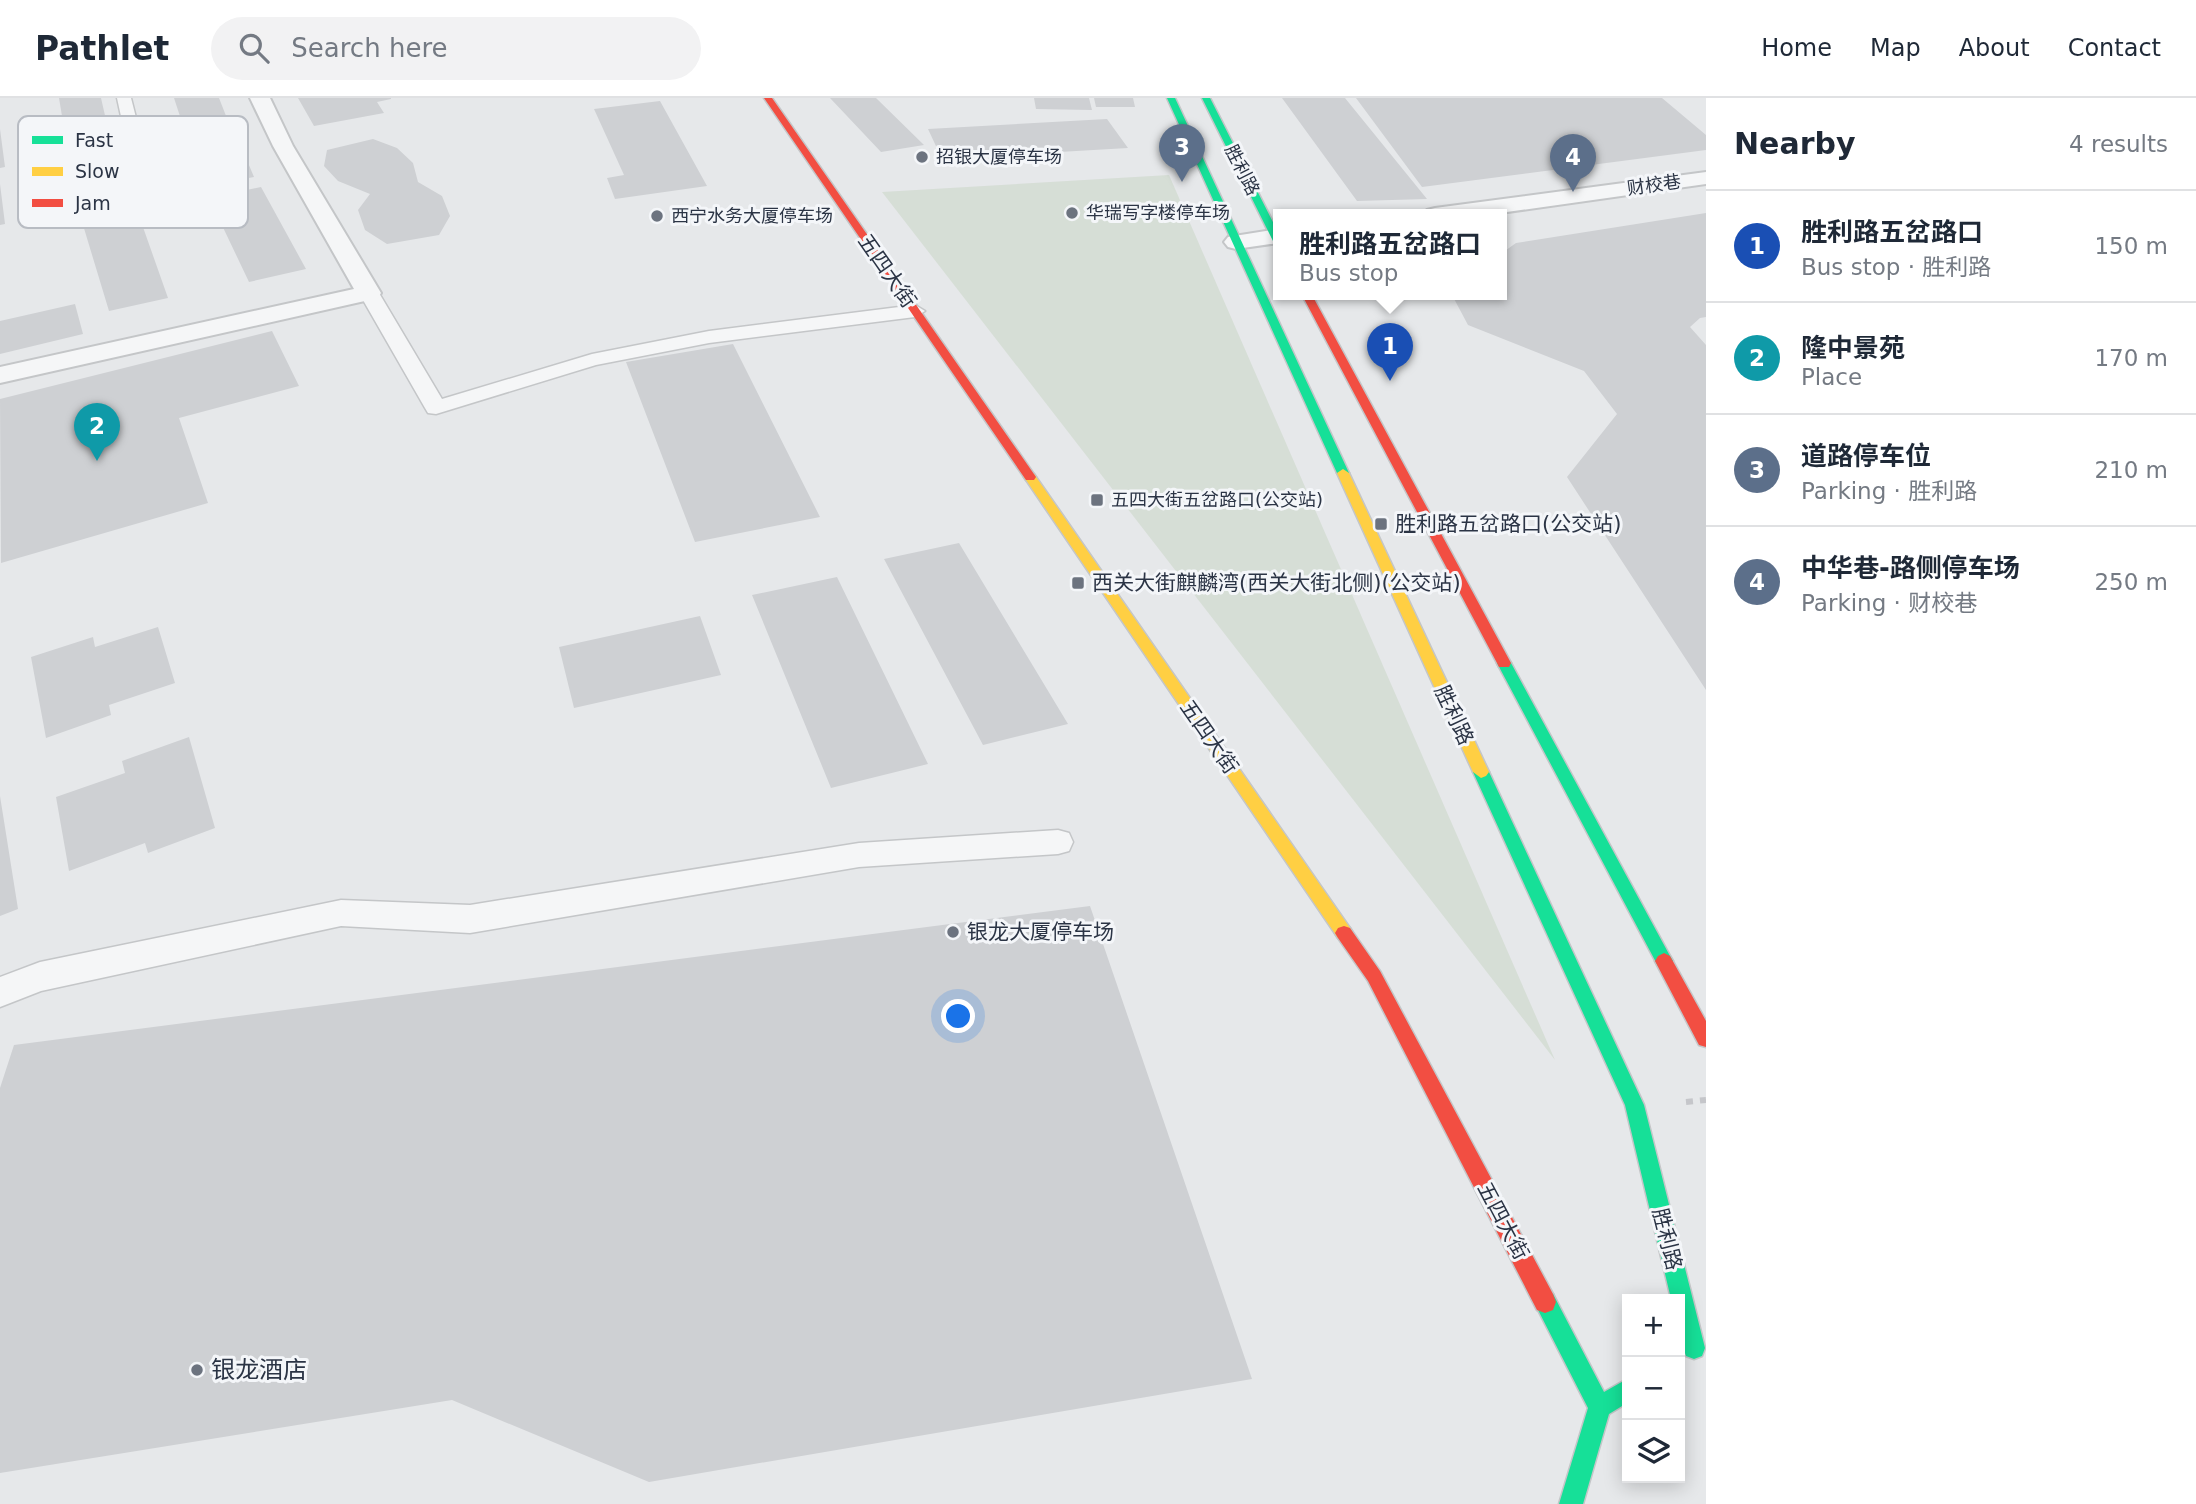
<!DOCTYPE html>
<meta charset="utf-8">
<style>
:root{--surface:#fff;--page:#f2f2f3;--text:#1f2937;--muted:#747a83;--line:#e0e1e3;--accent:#7c3aed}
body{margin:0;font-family:"DejaVu Sans","Noto Sans SC",sans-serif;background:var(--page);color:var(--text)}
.controls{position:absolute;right:21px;bottom:21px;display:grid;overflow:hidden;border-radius:0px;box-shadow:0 4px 18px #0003}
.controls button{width:63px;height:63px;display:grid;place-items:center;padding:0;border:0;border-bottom:2px solid var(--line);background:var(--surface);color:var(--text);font:35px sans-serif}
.you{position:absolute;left:959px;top:919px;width:24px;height:24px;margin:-18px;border:5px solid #fff;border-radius:50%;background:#1a73e8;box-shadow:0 0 0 10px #1a73e833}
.badge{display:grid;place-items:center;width:46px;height:46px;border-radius:50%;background:var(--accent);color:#fff;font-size:23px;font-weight:700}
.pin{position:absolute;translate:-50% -58px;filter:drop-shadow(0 2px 4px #0008)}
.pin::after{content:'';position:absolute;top:37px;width:24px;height:21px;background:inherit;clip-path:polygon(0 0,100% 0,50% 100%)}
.popup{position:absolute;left:1273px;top:111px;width:234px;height:91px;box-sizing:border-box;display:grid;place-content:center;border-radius:0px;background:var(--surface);filter:drop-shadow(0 2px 5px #0005);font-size:23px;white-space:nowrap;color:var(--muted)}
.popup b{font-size:26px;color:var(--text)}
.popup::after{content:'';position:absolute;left:50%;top:100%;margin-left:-14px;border:14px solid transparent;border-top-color:var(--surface)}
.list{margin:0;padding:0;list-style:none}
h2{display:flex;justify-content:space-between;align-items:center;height:91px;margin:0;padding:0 28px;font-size:30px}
h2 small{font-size:23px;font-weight:400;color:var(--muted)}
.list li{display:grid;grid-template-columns:46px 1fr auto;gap:21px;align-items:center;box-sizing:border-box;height:112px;padding:0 28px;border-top:2px solid var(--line)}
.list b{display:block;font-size:26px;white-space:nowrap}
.list p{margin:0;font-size:23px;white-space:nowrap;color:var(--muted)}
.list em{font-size:23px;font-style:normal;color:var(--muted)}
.icon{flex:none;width:38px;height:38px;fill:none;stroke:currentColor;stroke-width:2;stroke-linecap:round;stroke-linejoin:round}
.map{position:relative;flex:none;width:1706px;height:1406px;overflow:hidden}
header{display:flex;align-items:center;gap:42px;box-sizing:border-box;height:98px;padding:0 35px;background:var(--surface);border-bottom:2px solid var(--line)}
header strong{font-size:33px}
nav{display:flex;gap:38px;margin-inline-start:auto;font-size:24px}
.search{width:490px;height:63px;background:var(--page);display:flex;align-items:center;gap:18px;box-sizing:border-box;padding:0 24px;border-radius:38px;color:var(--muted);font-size:26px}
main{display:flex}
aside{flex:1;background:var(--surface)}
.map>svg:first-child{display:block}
.green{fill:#d6ded6}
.building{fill:#ced0d3}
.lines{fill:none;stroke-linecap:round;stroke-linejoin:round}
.lane-casing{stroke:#c4c6c8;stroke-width:3}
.street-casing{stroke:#c4c6c8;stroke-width:4}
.fast-casing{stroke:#c4c6c8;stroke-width:3}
.slow-casing{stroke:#c4c6c8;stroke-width:3}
.jam-casing{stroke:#c4c6c8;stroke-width:3}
.path{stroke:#c5c6ca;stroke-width:6;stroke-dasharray:7 7;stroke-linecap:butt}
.lane{fill:#f5f6f7;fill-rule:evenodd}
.street{fill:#f5f6f7;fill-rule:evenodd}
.fast{fill:#16e098;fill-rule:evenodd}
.slow{fill:#ffcf43;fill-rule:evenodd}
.jam{fill:#f24e42;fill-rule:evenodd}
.poi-dot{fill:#6c737f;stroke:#f4f6f9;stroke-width:2.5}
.labels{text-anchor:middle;stroke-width:6;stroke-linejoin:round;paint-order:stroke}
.far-poi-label{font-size:18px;fill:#2b3445;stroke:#f4f6f9;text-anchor:start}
.far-street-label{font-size:18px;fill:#2b3445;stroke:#f4f6f9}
.street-label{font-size:21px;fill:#2b3445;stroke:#f4f6f9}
.poi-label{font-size:21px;fill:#2b3445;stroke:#f4f6f9;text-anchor:start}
.near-poi-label{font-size:24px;fill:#2b3445;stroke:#f4f6f9;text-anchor:start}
.key{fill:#f4f6f9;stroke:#b8bcc3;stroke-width:2}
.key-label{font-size:19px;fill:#2b3445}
</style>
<header>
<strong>Pathlet</strong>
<div class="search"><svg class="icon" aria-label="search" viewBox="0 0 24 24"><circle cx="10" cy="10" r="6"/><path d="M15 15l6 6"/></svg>Search here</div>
<nav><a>Home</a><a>Map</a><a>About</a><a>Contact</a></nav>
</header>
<main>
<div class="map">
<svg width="1706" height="1406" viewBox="0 0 1706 1406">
<rect width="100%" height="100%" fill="#e6e8ea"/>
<path class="green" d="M1169 77 1555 962 882 94Z"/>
<path class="building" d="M59 0H101L117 70 72 78Z
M174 0H219L241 56 195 64Z
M298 0H391V1L377 4 384 15 314 28Z
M830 0H876L924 47 881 54Z
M1034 0H1089L1092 12 1036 11Z
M1094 0H1133L1135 9H1096Z
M1282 0H1345L1427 101 1357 103Z
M1356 0H1662L1706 37V52L1422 89Z
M660 3 707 88 615 101 607 80 624 77 594 11Z
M1107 21 1128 50 942 61 928 31Z
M0 31 5 69 0 70Z
M373 41 397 50 413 65 418 84 442 98 450 118 439 137 387 146 365 132 358 112 370 96 338 83 324 68 327 52Z
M246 60 254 79 53 117 49 96Z
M0 86 5 126 0 127Z
M261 89 306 171 249 184 209 100Z
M138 115 168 200 109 213 83 127Z
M1706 115V219L1700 220 1690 229 1706 247V592L1567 379 1617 316 1584 273 1468 227 1452 197H1502V155L1516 145Z
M75 206 83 236 0 256V223Z
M272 233 299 288 179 320 208 405 1 465 0 301Z
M733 246 820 419 695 444 626 264Z
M959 445 1068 626 983 647 884 461Z
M837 479 928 666 831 690 752 497Z
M700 518 721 577 574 610 559 549Z
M158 529 175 585 109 607 111 617 46 640 31 559 93 539 95 549Z
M189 639 215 730 148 755 145 745 69 773 56 699 125 675 122 663Z
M0 698 18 811 0 818Z
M1090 808 1252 1281 649 1384 452 1302 0 1375V990L14 947Z"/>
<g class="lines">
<g class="lane-casing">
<path id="lane" d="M117 0H131L145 55 143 58 137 60 129 55Z
M369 189 379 195 442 301 592 256 709 233 915 207 925 213 915 219 709 245 596 267 436 316 428 315 425 310 359 195Z
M1058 732 1069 735 1073 744 1069 753 1058 756 859 769 470 835 341 828 41 893 0 909V879L40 864 341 802 470 807 859 745Z"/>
</g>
<g class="street-casing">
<path id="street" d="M250 0H270L293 48 381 195 378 200 0 285V269L354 191 273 48Z
M1706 74V86L1486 117H1424L1427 112 1435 110Z
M1278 131V145L1236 151 1228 149 1224 144 1228 139Z"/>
</g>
<g class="fast-casing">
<path id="fast" d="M1167 0H1175L1349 375 1347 378 1343 379 1337 375Z
M1202 0H1210L1278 134V146L1273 143Z
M1504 560 1511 565 1670 858 1673 863 1670 868 1664 871 1658 868 1497 565Z
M1481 668 1489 674 1644 1007 1705 1250 1702 1258 1694 1261 1686 1258C1679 1239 1680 1221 1680 1201H1671L1625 1007 1473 674Z
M1545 1193 1553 1196 1604 1294 1627 1281V1305L1609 1316 1583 1406H1559L1588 1310 1534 1204 1537 1196Z"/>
</g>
<g class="slow-casing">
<path id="slow" d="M1343 371 1349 375 1489 674 1486 678 1481 680 1473 674 1337 375Z
M1030 375 1034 376 1350 830 1353 835 1350 840 1344 842 1338 840 1024 379Z"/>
</g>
<g class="jam-casing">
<path id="jam" d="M764 0H772L1036 379 1034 382H1026Z
M1302 197H1312L1511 565 1509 569H1499L1497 565Z
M1344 828 1350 830 1380 873 1553 1196 1556 1204 1553 1212 1545 1215 1537 1212 1368 883 1338 840 1335 835 1338 830Z
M1664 855 1670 858 1706 923V949L1699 947 1655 863 1658 858Z"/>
</g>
<path class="path" d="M1686 1004 1706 1002"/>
<use href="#lane" class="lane"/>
<use href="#street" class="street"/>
<use href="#fast" class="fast"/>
<use href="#slow" class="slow"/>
<use href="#jam" class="jam"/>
</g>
<g class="poi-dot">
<circle cx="922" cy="59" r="7"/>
<circle cx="1072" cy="115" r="7"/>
<circle cx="657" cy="118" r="7"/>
<rect x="1090" y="395" width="14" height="14" rx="3.5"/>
<rect x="1374" y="419" width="14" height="14" rx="3.5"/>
<rect x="1071" y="478" width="14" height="14" rx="3.5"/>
<circle cx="953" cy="834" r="7"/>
<circle cx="197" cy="1272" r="7"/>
</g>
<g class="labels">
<g class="far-poi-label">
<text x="936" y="65">招银大厦停车场</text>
<text x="1086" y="121">华瑞写字楼停车场</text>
<text x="671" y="124">西宁水务大厦停车场</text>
<text x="1111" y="408">五四大街五岔路口(公交站)</text>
</g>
<g class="far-street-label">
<text transform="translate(1242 72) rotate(63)" y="6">胜利路</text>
<text transform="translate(1654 87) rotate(-8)" y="6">财校巷</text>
</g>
<g class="street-label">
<text transform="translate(887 173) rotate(55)" y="7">五四大街</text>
<text transform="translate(1454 617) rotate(65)" y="7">胜利路</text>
<text transform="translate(1209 639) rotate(55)" y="7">五四大街</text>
<text transform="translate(1503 1123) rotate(62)" y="7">五四大街</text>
<text transform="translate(1667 1141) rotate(76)" y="7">胜利路</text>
</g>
<g class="poi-label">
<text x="1395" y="433">胜利路五岔路口(公交站)</text>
<text x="1092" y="492">西关大街麒麟湾(西关大街北侧)(公交站)</text>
<text x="967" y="841">银龙大厦停车场</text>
</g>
<g class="near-poi-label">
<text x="211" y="1280">银龙酒店</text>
</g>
</g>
<rect x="18" y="18" width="230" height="112" rx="10" class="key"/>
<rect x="32" y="38" width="31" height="8" fill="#16e098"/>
<rect x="32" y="69" width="31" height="9" fill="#ffcf43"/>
<rect x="32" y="101" width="31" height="8" fill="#f24e42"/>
<g class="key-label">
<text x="75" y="49">Fast</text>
<text x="75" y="80">Slow</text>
<text x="75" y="112">Jam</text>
</g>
</svg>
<div class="controls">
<button>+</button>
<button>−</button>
<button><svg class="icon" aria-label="layers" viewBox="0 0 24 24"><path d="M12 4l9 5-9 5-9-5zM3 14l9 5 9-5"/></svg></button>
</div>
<div class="you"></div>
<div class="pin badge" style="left:1390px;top:283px;background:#1a4fb4">1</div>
<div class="popup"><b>胜利路五岔路口</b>Bus stop</div>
<div class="pin badge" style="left:97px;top:363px;background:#0f9aa8">2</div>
<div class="pin badge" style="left:1182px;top:84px;background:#5c6f8a">3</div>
<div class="pin badge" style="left:1573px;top:94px;background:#5c6f8a">4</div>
</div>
<aside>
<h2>Nearby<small>4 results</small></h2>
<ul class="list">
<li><span class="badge" style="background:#1a4fb4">1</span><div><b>胜利路五岔路口</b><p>Bus stop · 胜利路</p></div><em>150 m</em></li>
<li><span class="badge" style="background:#0f9aa8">2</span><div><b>隆中景苑</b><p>Place</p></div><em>170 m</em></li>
<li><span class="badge" style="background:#5c6f8a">3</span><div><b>道路停车位</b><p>Parking · 胜利路</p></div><em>210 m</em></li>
<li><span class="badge" style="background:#5c6f8a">4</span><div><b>中华巷-路侧停车场</b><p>Parking · 财校巷</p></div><em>250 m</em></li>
</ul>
</aside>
</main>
